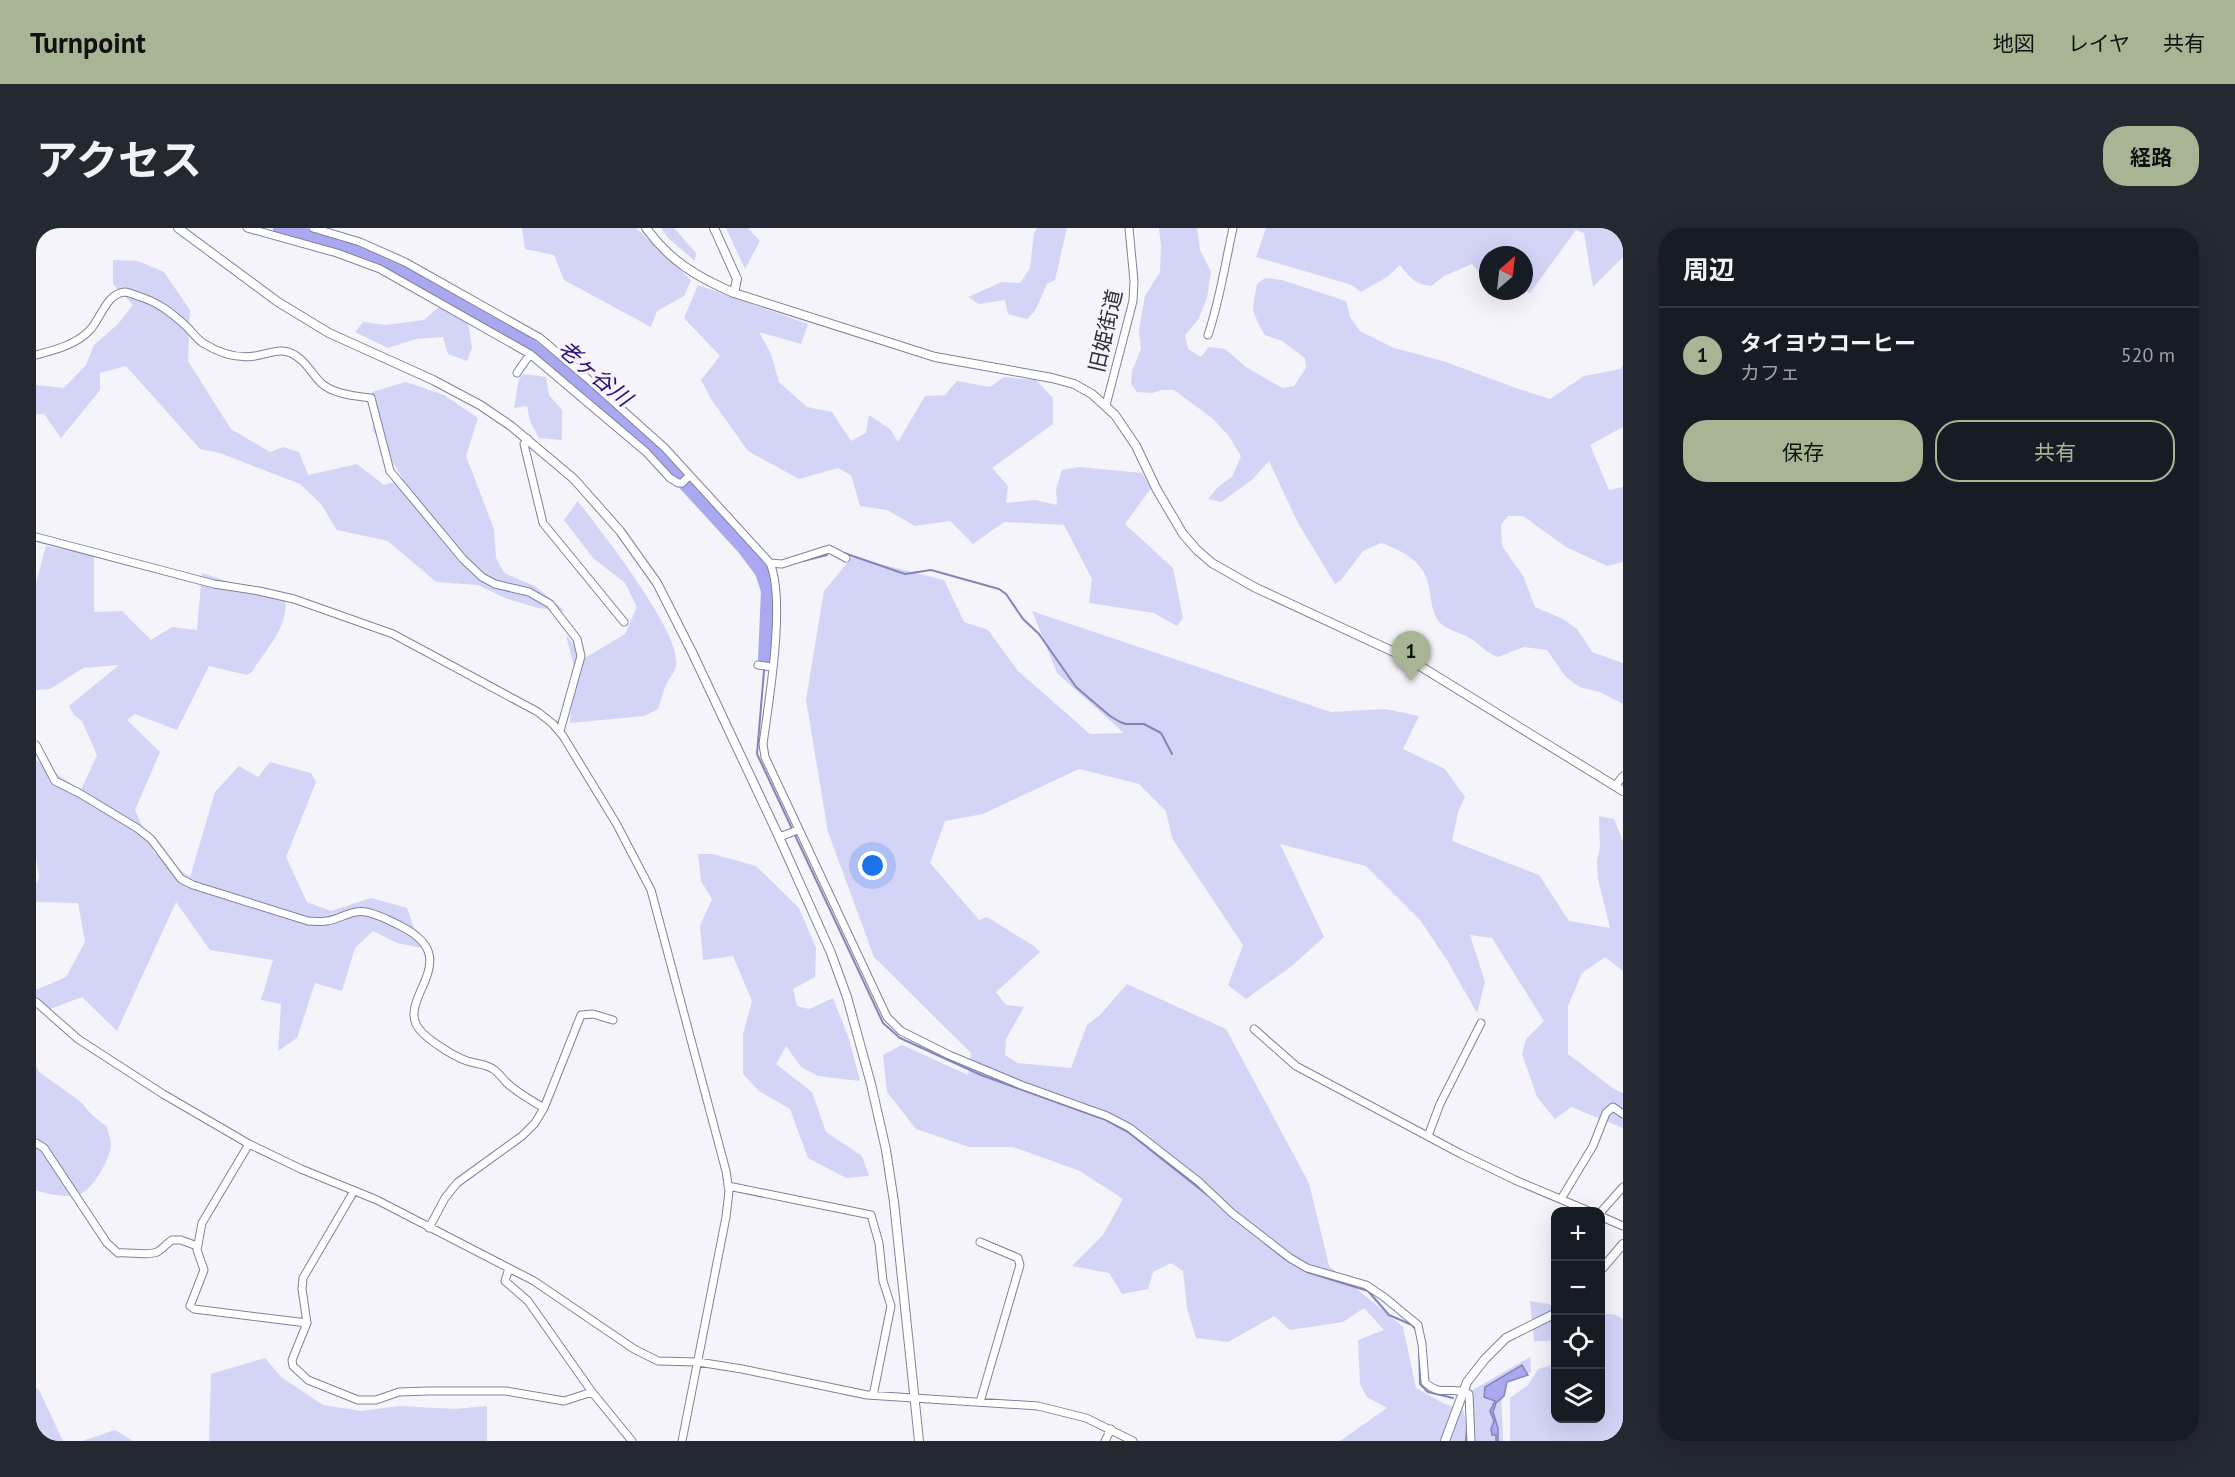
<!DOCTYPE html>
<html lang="ja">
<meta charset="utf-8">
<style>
:root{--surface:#171b24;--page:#242831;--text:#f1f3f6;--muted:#9ea1a6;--line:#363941;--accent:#a7b595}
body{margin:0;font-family:"PT Sans","Noto Sans JP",sans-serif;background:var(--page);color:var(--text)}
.controls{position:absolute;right:18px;bottom:18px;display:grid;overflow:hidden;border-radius:12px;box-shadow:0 6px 24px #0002}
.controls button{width:54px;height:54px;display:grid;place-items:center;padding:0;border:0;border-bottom:2px solid var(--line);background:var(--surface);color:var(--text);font:30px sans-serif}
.compass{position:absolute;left:1443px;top:18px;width:54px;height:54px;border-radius:50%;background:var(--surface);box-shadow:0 6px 24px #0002;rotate:28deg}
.you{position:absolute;left:837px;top:638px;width:21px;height:21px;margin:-15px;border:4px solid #fff;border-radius:50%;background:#1a73e8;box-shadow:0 0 0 9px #1a73e833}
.badge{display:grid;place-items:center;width:39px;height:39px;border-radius:50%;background:var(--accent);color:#111;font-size:20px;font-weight:700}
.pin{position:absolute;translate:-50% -50px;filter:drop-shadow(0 2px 3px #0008)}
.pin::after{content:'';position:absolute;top:32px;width:21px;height:18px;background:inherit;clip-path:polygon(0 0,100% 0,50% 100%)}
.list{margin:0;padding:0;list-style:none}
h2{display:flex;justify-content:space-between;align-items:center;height:78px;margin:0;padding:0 24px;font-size:26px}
h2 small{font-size:20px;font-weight:400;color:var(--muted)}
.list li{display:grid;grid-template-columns:39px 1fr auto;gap:18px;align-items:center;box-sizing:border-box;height:96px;padding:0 24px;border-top:2px solid var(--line)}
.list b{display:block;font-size:22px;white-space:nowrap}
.list p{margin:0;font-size:20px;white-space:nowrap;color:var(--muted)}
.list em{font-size:20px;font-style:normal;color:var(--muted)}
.actions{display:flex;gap:12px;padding:18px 24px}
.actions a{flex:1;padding:14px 0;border:2px solid var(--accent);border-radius:24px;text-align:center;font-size:21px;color:var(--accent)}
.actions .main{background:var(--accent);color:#111}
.icon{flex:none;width:33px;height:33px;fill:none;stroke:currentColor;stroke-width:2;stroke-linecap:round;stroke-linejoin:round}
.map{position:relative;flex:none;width:1587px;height:1213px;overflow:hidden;border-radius:24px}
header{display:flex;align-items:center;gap:36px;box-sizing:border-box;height:84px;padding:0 30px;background:var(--accent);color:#111}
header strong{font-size:28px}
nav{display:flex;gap:33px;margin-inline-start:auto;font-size:21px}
.intro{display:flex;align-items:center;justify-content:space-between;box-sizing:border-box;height:144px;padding:0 36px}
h1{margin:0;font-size:42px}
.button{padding:15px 27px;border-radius:24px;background:var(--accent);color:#111;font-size:21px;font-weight:700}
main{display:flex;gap:36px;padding:0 36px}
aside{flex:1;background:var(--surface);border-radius:24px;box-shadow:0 6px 24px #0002}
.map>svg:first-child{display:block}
.green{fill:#d4d4f7}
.water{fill:#aaa8f0;stroke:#8584b9;stroke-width:1.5}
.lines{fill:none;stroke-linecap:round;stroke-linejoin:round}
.stream{stroke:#8584b9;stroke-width:2}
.river{stroke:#aaa8f0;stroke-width:14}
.minor-casing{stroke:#81819c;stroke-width:9}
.tertiary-casing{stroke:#81819c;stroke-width:10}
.minor{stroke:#fff;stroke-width:7}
.tertiary{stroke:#fff;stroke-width:8}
.labels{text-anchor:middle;stroke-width:6;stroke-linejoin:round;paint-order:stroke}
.street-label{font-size:21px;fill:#2f2f3a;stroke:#f4f4fa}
.water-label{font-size:22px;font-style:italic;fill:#2d0f78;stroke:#f4f4fa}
</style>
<header>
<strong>Turnpoint</strong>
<nav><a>地図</a><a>レイヤ</a><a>共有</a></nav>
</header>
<div class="intro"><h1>アクセス</h1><a class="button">経路</a></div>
<main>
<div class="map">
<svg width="1587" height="1213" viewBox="0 0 1587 1213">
<rect width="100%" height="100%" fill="#f4f4fa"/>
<path class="green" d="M486 0H600L655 52 648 68 621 83 615 99 528 52 518 27 489 21Z
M625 0H638L660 25 659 33 633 11Z
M690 0H712L724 13 709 41Z
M1001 0H1031L1019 52 1011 56 999 83 991 91 972 86 969 72 943 76 932 69 966 54 984 55 994 40 998 5Z
M1123 0H1161L1164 22 1175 44 1171 70 1162 92 1149 107 1152 121 1165 129 1173 119 1189 121 1210 139 1246 160 1258 158 1270 140 1269 130 1246 113 1229 107 1224 99 1217 83 1218 71 1221 56 1229 50 1246 52 1310 73 1314 89 1324 103 1358 120 1407 133 1480 160 1514 171 1548 148 1585 141 1587 136V199L1554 217 1573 262 1587 259V334L1571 338 1530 319 1487 288H1472L1465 297 1466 318 1487 348 1499 379 1527 391 1541 401 1556 424 1587 435V476L1564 464 1543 459 1529 448 1511 422 1488 419 1462 429C1450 425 1443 415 1432 409 1421 403 1408 402 1401 391 1395 381 1395 367 1392 355 1386 332 1365 322 1345 315L1327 323 1305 352 1299 356 1262 295 1233 233 1216 252 1185 274 1172 271 1183 258 1196 249 1205 228 1192 207 1176 190 1138 162H1125L1116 165 1101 164 1095 156 1096 143 1105 121 1103 102 1109 68 1124 44 1125 19Z
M1230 0H1587V29L1557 59 1548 5 1540 2 1494 65 1488 63V27H1452V55L1436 36 1408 48 1395 58C1379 56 1374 50 1364 37L1351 49 1325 64 1316 57 1220 29Z
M77 32 102 33 128 44 154 82 152 133 195 201 234 224 247 219 263 224 272 247 321 236 348 257 367 251 337 203 336 164 370 154 408 167 442 190 430 228 458 301 460 330 468 345 499 358 529 383 502 380 469 370 442 357 400 354 352 313 301 302 285 276 264 256 184 225 164 221 90 138 64 145V162L25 210 8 186H0V157L28 160 50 137 58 117 82 96 97 77 77 56Z
M662 57 772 96 765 116 723 104 735 126 743 154 771 179 796 184 815 213 830 205 833 187 854 201 862 214 889 168 909 167 921 153 954 159 968 149 1000 152 1017 170V196L956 240 972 258 970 275 999 272 1021 277 1020 261 1026 242 1043 239 1106 245 1115 260 1089 296 1137 340 1147 390 1141 398 1118 385 1053 375 1056 351 1028 297 968 294 937 316 914 293 879 298 851 282 824 278 815 247 802 240 763 251 712 223 675 171 665 152 684 128 648 90Z
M404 78 432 94 436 120 431 133 412 126 407 109 380 111 352 120 319 104 327 94 350 97 388 92Z
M488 146 510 149 513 167 526 182V212L503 210 494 193 491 178 478 180 483 150Z
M542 273C564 303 646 404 640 438 639 444 634 449 631 455 627 463 625 472 622 481L608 488 534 495 538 439 530 407 549 430 589 406 601 379 589 355 557 330 528 292Z
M10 318 58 327V384L86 383 115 412 136 399 161 402 166 345 249 372C253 399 229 422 216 444L211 447 173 438 141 502 99 486 91 492 124 524 99 582 118 625 154 649 179 564 203 538 222 549 234 534 275 545 280 554 250 629 271 674 295 683 335 670 371 680 385 720 361 715 337 703 319 720 306 763 279 755 261 810 242 823 245 776 225 772 237 732 174 722 140 674 81 803 46 769 9 783 0 774V762L30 749 49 714 42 675 0 674V656L3 650 0 629V532L45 562 61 527 46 493 38 487 33 478 83 437 47 440 14 461 0 462V355Z
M816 329 908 352 928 394 952 402 982 443 1054 506 1088 505 1021 445 996 383 1295 484 1349 481 1383 488 1367 521 1409 541 1429 569 1422 584 1416 613 1503 647 1533 693 1574 700 1562 651 1561 632 1564 620 1563 588 1578 591 1587 613V743L1569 729 1546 745 1532 778V826L1578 861 1587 865V900L1535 879 1519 891 1501 869 1486 826 1490 811 1508 793 1456 710 1434 707 1449 754 1441 785 1411 732 1384 692 1330 638 1244 616 1288 709 1256 738 1210 771 1192 757 1207 717 1136 610 1130 583 1103 556 1043 541 947 586 909 593 894 635 943 692 951 689 998 718 1004 724 960 764 970 777 988 779 970 811 969 827 982 835 1035 840 1051 797 1064 787 1091 756 1190 801 1273 955 1293 1038 1367 1099 1380 1160 1409 1176 1427 1182 1434 1206 1435 1163 1494 1129 1495 1144 1472 1153 1465 1158 1467 1213H1304L1351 1180 1331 1169 1324 1156 1322 1112 1348 1102 1328 1080 1307 1094 1254 1102 1238 1088 1192 1114 1160 1110 1151 1080 1147 1043 1135 1035 1117 1044 1112 1061 1086 1066 1073 1045 1036 1038 1067 1007 1087 971 1044 943 977 919H933L880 901 851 864 847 827 866 817 932 847 935 825 838 729 792 604 770 472 788 363Z
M662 626H677L720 638 763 680 780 720 779 749 757 761 761 778 773 781 797 770 813 811 824 853 782 848 765 839 750 818 740 836 776 864 790 904 826 928 833 948 810 950 772 930 754 881 723 863 707 846V806L716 773 697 728 667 732 664 698 676 671 665 653Z
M0 838 3 844 45 874 55 886 71 899C72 904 75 912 75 917 74 932 56 963 42 967 33 970 9 966 0 962Z
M1494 1073 1519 1077V1113H1498Z
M1565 1085 1580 1087 1587 1091V1213H1474V1170L1492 1157 1502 1141 1519 1136 1520 1190H1564Z
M229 1130 245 1149 287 1177 325 1183 364 1178 419 1181 451 1178V1213H173L175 1146Z
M0 1160 3 1162 27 1213H0Z
M79 1202 97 1213H46Z"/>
<path class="water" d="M1486 1137 1492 1147 1471 1154 1468 1168 1460 1175 1457 1184 1462 1200V1213H1460V1207H1456L1455 1201 1458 1193 1454 1183 1459 1173 1448 1169 1449 1159Z"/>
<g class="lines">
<path class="stream" d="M808 325 869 346 895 342 963 361 970 366 987 391 1003 406 1040 459 1074 488 1084 494 1090 496H1108L1125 505 1136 526
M767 333 791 327
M726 344 733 342
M729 431 721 526 847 795 864 810 945 847 1070 892 1092 904 1179 973
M1229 1015 1249 1031 1266 1041
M1271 1044 1332 1063 1353 1087 1376 1097 1381 1103
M1383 1121 1384 1156 1392 1164 1417 1170
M1430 1213 1431 1198"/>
<path class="river" d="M244 0 315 20 364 40 480 106 545 158 619 223 708 320 726 344 732 363 729 431"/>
<g class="minor-casing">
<path id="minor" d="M211 0 301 25 344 41 494 126 610 224 634 250 642 255H646L653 248
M277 0 324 14 369 34 504 110 551 150 629 220 734 335C750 373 733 472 727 516L729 529 851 789 865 803 913 827 985 857 1071 888 1094 900 1162 953 1196 985 1254 1030 1271 1040 1330 1057 1348 1069 1382 1097 1386 1116 1389 1154C1404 1170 1417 1157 1433 1166L1435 1213
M1584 0 1587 9
M1172 107C1184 72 1189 36 1197 0
M0 127C19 122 39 117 53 103 64 93 70 65 89 64 93 64 98 67 102 68 122 74 136 85 151 99 157 105 161 111 167 115 183 125 201 131 219 128 231 126 244 120 255 125 267 130 275 144 284 154 296 166 318 168 335 170L354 243 427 331 446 349 459 356 493 364 514 376 541 411 545 428 524 503
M481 145 494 126
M1070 177 1097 73 1098 53 1093 0
M492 211 488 216 507 295 588 394
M0 309 178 356 223 363 258 371 357 406 502 484 517 496 527 508 580 595 615 662 690 943 693 963 690 989 646 1213
M734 335 746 336 793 321 810 330
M722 437 736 439
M0 517 19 553 43 565 101 600 115 611 145 651 157 657 272 693C278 693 285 694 291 693 304 691 317 681 330 684 345 687 359 695 372 702 423 733 367 767 380 796 386 809 417 828 431 833 440 836 450 836 457 841 462 844 466 850 470 854 481 865 495 872 508 880
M1579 558 1587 548
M743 609 762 602
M0 774 42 811 127 866 213 916 265 941 341 972 498 1053 598 1121 622 1133 662 1134 706 1141 831 1167 1002 1178 1050 1190 1097 1213
M1218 801 1260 838 1425 926 1479 952 1555 984
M1392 908 1404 876 1445 795
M0 915 8 920 71 1015 82 1025C93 1024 113 1028 121 1024 127 1021 131 1015 136 1012H145L161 1018
M213 916 166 995 161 1022 168 1042 154 1078 158 1081 271 1095
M692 958 835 987 843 1015 847 1053 855 1078 838 1163 835 1167
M318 963 267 1050 266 1061 271 1095 256 1132 257 1138 272 1152 322 1172H340L363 1164 392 1163H470L528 1173 556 1164
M1525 971 1557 918 1570 885 1577 879 1587 886
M1564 985 1587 959
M1564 988 1587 998
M393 1000 409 970 421 955 486 908 499 895 508 880 545 787 557 786 577 792
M944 1014 982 1030 984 1037 944 1174
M473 1040 469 1053 492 1073 556 1164 596 1213
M1069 1213 1075 1201"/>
</g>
<g class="tertiary-casing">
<path id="tertiary" d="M142 0 242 74 293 105 397 152 444 177 475 198 538 251 584 303 621 355 656 424 743 609 795 725 811 769 835 856 850 922 858 974 883 1213
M610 0C634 33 661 49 698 65L899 129 1016 150 1038 156 1056 166 1079 187 1100 218 1121 262 1147 306 1161 322 1176 335 1218 359 1371 430 1587 563
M678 0 701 51 698 65
M1564 1043 1587 1016
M1409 1213 1431 1154 1449 1131 1470 1110 1520 1085"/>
</g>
<use href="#minor" class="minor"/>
<use href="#tertiary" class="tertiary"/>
</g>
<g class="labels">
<g class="street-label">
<text transform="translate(1070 103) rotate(-77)" y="7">旧姫街道</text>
</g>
<g class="water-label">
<text transform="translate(559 145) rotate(40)" y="8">老ヶ谷川</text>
</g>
</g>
</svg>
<div class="controls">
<button>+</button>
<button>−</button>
<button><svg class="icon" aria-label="locate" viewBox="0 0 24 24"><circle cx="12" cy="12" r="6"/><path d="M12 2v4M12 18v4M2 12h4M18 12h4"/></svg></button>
<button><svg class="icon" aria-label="layers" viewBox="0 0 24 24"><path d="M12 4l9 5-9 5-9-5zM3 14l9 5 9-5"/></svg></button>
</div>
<svg class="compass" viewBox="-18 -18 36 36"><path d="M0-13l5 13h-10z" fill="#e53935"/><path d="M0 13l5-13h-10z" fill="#9ea1a6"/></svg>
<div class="you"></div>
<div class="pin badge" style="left:1375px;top:453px">1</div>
</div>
<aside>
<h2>周辺<small></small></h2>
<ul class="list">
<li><span class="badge">1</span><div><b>タイヨウコーヒー</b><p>カフェ</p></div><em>520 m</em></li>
</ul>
<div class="actions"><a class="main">保存</a><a>共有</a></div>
</aside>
</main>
